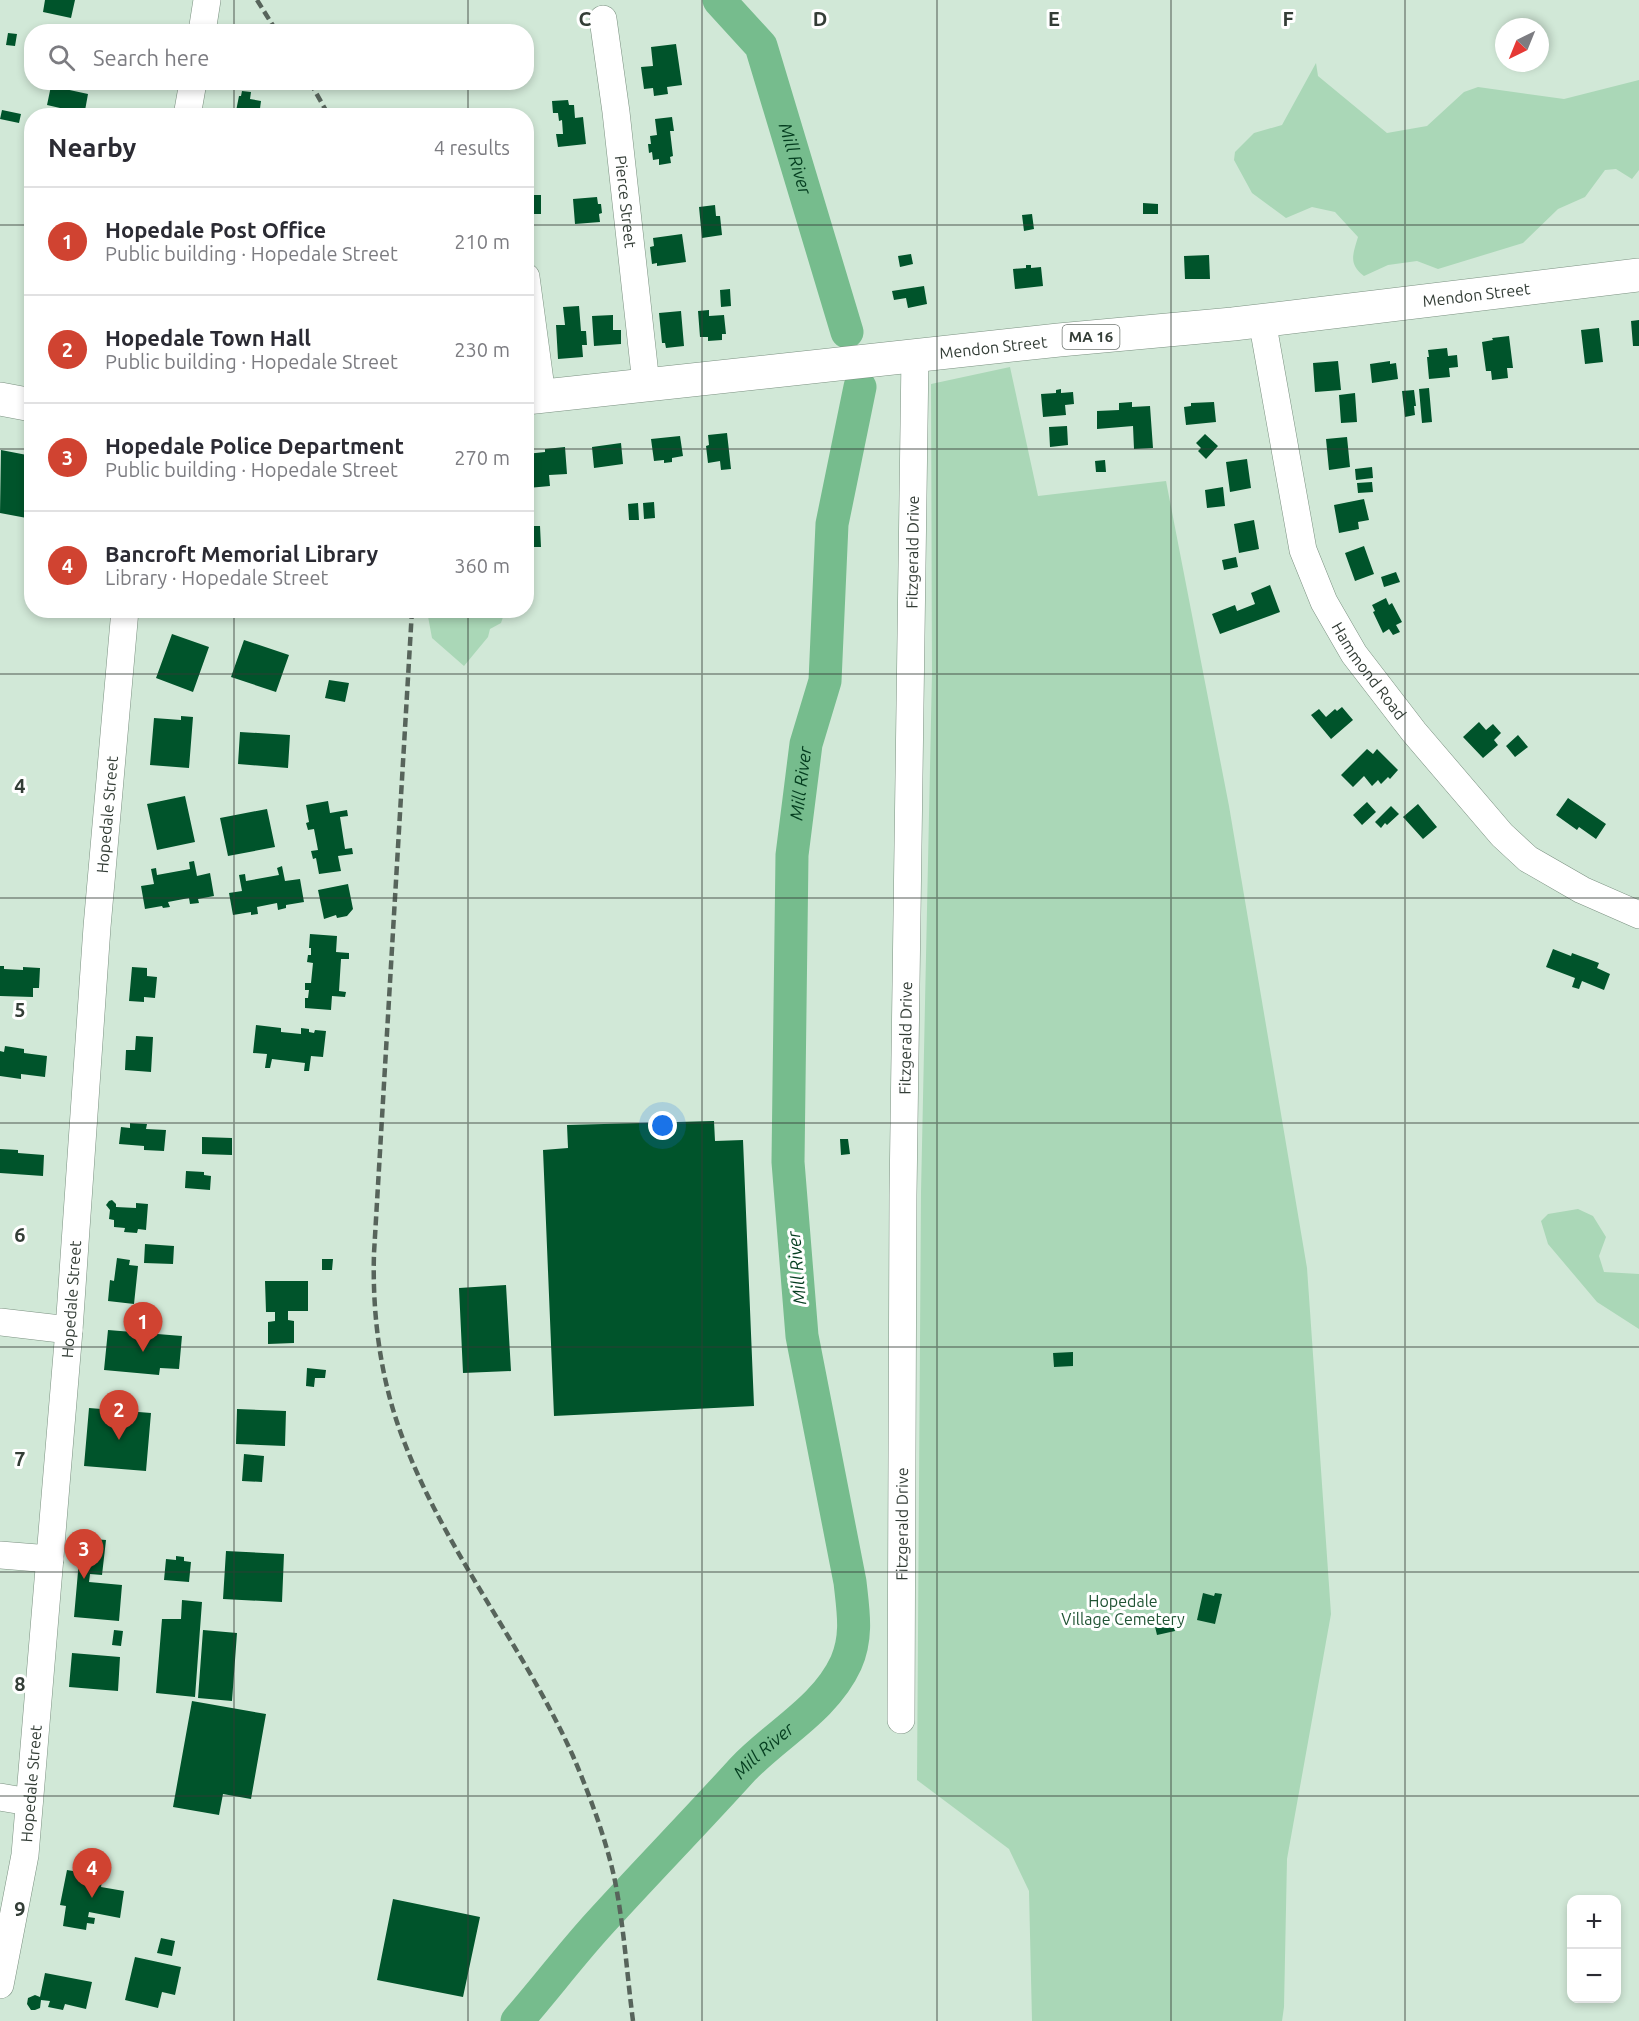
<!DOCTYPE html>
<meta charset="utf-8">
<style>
:root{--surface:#fff;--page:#f2f2f3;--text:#2b2b33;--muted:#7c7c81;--line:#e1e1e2;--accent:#d04331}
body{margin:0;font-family:Ubuntu,sans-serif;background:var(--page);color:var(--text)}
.controls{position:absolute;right:18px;bottom:18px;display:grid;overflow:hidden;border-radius:12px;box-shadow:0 3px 9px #0003}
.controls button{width:54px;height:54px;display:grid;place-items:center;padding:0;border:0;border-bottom:2px solid var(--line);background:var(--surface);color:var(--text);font:30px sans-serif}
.compass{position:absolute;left:1495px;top:18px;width:54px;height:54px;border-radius:50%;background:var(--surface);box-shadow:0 3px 9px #0003;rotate:223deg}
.you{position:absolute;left:663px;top:1126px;width:21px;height:21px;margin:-15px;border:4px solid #fff;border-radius:50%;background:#1a73e8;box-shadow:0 0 0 9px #1a73e833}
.badge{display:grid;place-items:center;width:39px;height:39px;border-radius:50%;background:var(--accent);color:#fff;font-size:20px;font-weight:700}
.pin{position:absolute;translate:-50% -50px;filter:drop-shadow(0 2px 3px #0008)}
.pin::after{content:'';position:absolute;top:32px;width:21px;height:18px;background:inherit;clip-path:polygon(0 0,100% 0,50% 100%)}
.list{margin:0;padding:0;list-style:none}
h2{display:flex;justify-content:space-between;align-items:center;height:78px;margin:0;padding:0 24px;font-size:26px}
h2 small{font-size:20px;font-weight:400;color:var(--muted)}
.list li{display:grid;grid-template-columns:39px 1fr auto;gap:18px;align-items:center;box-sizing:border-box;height:108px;padding:0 24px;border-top:2px solid var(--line)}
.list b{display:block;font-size:22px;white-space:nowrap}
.list p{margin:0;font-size:20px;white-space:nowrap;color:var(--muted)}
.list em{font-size:20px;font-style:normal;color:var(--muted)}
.icon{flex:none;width:33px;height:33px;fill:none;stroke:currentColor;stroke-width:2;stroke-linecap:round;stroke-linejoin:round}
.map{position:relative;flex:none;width:1639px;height:2021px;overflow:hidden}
.search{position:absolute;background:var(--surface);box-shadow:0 3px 9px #0003;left:24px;top:24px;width:510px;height:66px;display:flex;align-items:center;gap:15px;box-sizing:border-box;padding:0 21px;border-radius:24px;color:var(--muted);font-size:22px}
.panel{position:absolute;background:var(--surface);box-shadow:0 3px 9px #0003;left:24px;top:108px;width:510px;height:510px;border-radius:24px}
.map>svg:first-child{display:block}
.green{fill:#aad7b7}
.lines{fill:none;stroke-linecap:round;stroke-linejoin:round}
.river{stroke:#76bc8d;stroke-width:33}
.building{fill:#00542b}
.minor-casing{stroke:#7b9181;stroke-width:28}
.major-casing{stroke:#7b9181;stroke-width:34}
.minor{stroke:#fff;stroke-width:27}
.major{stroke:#fff;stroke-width:33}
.rail{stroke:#57645b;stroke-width:4.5;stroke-dasharray:9 4.5;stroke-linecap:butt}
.grid{fill:none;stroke:#333d36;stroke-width:1.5;stroke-opacity:0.55}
.labels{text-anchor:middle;stroke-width:6;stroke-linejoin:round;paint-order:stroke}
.shield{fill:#fff;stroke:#707772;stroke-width:1.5}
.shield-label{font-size:15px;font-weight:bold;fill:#333d36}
.street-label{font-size:16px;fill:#333d36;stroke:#fff}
.park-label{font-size:16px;fill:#205434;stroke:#fff}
.water-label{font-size:18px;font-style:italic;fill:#043d1f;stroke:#fff}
.grid-label{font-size:20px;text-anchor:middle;font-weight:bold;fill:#333d36;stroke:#fff;stroke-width:6;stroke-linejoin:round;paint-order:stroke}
</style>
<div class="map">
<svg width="1639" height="2021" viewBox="0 0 1639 2021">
<rect width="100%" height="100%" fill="#d1e8d7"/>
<path class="green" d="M1316 63 1318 76 1387 133 1427 126 1464 92 1478 87 1564 99 1639 80V170L1632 179 1616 169 1605 170 1585 197 1558 209 1523 243 1438 269 1417 261 1388 265 1364 276C1348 264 1353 254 1358 237L1335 212 1312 207 1286 218 1252 193 1234 160 1235 152 1254 133 1282 125Z
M1010 367 1038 496 1166 481 1229 806 1307 1268 1331 1614 1287 1859 1284 2007 1282 2021H1032L1029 1891 1009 1849 917 1780 921 1193 932 673 931 384Z
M427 611V610L505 611 501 623 490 629 488 637 464 666 432 638Z
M1578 1209 1593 1216 1606 1237 1599 1256 1604 1272 1639 1274V1329L1597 1302 1548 1244 1541 1221 1548 1214Z"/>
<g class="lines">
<g class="river">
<path id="s1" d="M719 0 761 46 847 332"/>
<path id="s2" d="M517 2021C544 1990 569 1957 596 1927 644 1874 694 1823 742 1770 776 1734 825 1709 846 1663 858 1636 853 1610 850 1582L802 1336 788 1162 792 855 806 744 825 681 832 524 860 387"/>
</g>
</g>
<path class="building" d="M45 0H75L71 18 43 12Z
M8 33 17 34 15 46 6 45Z
M676 44 682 85 667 87 668 94 654 96 653 88 644 89 641 67 653 66 651 47Z
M51 86 88 94 84 116 59 114 60 108 47 105Z
M242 91 251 92 250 99 261 101 259 116H235L239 96H241Z
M568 100 569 105H574L575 118 583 117 586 144 558 147 556 134H563L562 120 559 121 558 113H553L552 101Z
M2 110 21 114 19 123 0 119Z
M672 117 674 131H670L673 156 670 157 671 163 659 165V159L653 160 652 152 649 153 648 144H651L650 136 657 135 655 119Z
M526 195H541V214H529V218H526Z
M597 197 598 204H601L602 213 599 214 600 222 575 224 573 199Z
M1143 203 1158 204V214H1143Z
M715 205 716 216H720L722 235 702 238 699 207Z
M1032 214 1034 229 1024 231 1022 215Z
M682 234 686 262 657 266V263L652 264 650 247 654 246 653 238Z
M911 254 913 264 900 267 898 256Z
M1209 255 1210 279H1185L1184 256Z
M1026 265H1031V268L1041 267 1043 286 1015 289 1013 269 1026 268Z
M924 286 927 304 908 308 906 298 894 300 892 291Z
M730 289 731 306 721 307 720 290Z
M579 306 581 331H586L587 345H582L583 357 558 359 556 325H565L563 307Z
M709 310V316L724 315 726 334H722V340L708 341V337H700L698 311Z
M681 311 684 346 666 348 665 343H662L659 313Z
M613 315V330H621V344L594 346 592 316Z
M1639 320V346H1633L1631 321Z
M1599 328 1603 362 1585 364 1581 330Z
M1509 336 1513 368H1507L1508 378 1492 380 1491 371H1486L1482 342 1493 340 1492 338Z
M1447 348 1448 356 1457 355 1458 367 1449 368 1450 377 1429 379 1427 357H1429L1428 350Z
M1338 361 1341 390 1315 392 1313 363Z
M1390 361V364L1396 363 1398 379 1372 383 1370 364Z
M1429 388 1432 422 1422 423 1419 389Z
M1061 389V393L1073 392 1074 404 1065 405 1066 415 1043 417 1041 394 1056 393V390Z
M1414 390 1416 406H1414L1415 415 1405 417 1402 391Z
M1355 393 1357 422 1341 423 1339 395Z
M1132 402V407L1150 406 1153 448 1134 449 1133 426 1097 429V411L1119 410V403Z
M1214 402 1216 422 1186 425 1184 407 1191 406V403Z
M1067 426 1068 445 1050 447 1049 427Z
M727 433 731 469 721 470 720 461 708 463 706 446 709 445 708 435Z
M1205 434 1218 446 1206 459 1198 451 1201 448 1196 443Z
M680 436 683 456 672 458V462L664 463V460L654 461 651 439Z
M1347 437 1350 467 1329 470 1326 439Z
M621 443 623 464 594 468 592 447Z
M565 447 567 474 549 475 550 486 528 488 526 454 545 452V449Z
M1 450 32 456V519L0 513Z
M1247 459 1251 488 1230 492 1226 462Z
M1105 460 1106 472H1096L1095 461Z
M1372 467 1373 478 1356 480 1355 469Z
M1372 482 1373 492 1358 493 1357 483Z
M1223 487 1225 506 1207 508 1205 490Z
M1364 499 1369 520 1358 522 1359 529 1339 533 1334 505Z
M654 502 655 518 644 519 643 503Z
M638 503 639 520H629L628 504Z
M1254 520 1259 549 1239 553 1234 524Z
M527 526H540L541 547H528Z
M1364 546 1374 574 1355 581 1345 553Z
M1236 557 1238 567 1224 570 1222 560Z
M1396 572 1400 582 1384 587 1381 577Z
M1270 585 1280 612 1220 634 1212 614 1235 605 1237 611 1255 604 1251 593Z
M1386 598 1389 605 1392 603 1402 622 1396 625 1400 632 1393 635 1389 629 1383 633 1373 612 1375 611 1372 605Z
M172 634 209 647 193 692 156 678Z
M244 640 289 655 276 692 231 677Z
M329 680 349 683 345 702 325 698Z
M1342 707 1353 720 1331 739 1311 715 1319 709 1326 717 1335 709 1337 711Z
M181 716 193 717 189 768 150 765 154 718 181 720Z
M1479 722 1486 730 1493 724 1501 733 1494 740 1498 745 1483 758 1463 737Z
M240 732 290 735 288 768 238 764Z
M1518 735 1528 747 1515 757 1506 746Z
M1367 749 1373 754 1377 749 1398 770 1390 779 1388 777 1381 784 1378 780 1372 786 1364 776 1353 787 1341 775Z
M185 796 195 842 157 850 147 804Z
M1568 798 1606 824 1596 839 1579 827 1577 830 1556 815Z
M328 801 330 813 347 810 348 816 340 817 345 849 352 848 353 854 338 856 341 871 319 874 316 858 313 859 311 851 318 850 314 829 308 830 306 823 309 822 306 805Z
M1367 802 1376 812 1362 825 1353 815Z
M1418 804 1437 827 1423 839 1403 817Z
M1391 806 1399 814 1387 825 1385 823 1381 828 1375 822Z
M267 809 275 847 228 856 220 818Z
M194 861 197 876 210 873 214 896 198 899 199 903 190 904 189 898 168 902 170 907 163 908 162 906 145 909 141 886 154 884 151 869 156 868 157 875 190 869 189 862Z
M282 866 285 881 300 879 304 902 286 905V908L278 910 277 903 257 907 258 914 251 915V912L233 915 229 893 242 891 239 875 245 874 246 881 279 875 277 868Z
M348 884 353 909 347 916 337 918 336 915 324 919 318 890Z
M310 934 337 936 336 952 349 953V959H341L339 991 346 992 345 997 332 996 331 1010 305 1008V998H308L309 990H305V983H311L313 963 307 962 308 955H311V948H309Z
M1553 949 1571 956 1572 953 1599 963 1597 968 1610 974 1604 990 1582 981 1579 989 1572 987 1575 978 1546 967Z
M0 966H4V969L23 970V967L40 968 39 988H33V997L0 996Z
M132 967 147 968V976L157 977 155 998 144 997V1002L129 1001Z
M256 1025 281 1028V1032L301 1034V1028L309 1029V1032L314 1033 315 1030 326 1031 323 1057 311 1056 309 1071H304L305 1063 272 1059 270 1068H265L267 1054 253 1053Z
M136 1036 153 1037 151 1072 125 1070 126 1050H135Z
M5 1046 24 1049V1053L47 1056 45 1077 21 1074V1079L0 1076V1051L4 1052Z
M714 1121 715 1141 743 1140 754 1406 554 1416 543 1150 568 1148 567 1125Z
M130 1123 147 1124 146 1129 166 1130 164 1151 144 1150V1146L119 1144 121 1127 130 1128Z
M202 1137 232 1138V1155L202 1154Z
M840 1139H848L850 1154 841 1155Z
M0 1149 18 1150V1153L44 1155 43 1176 0 1173Z
M186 1171 204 1172V1175L211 1176 210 1190 185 1188Z
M112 1200 116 1204V1207L136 1208V1203L148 1204 146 1230 138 1229 137 1233 124 1232 125 1228 114 1227V1220L109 1219 110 1210 106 1205 109 1201Z
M145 1244 174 1246 173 1264 144 1263Z
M117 1258 130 1260 129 1265 138 1266 134 1304 108 1301 110 1280 114 1281Z
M322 1259H333L332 1270H322Z
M265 1281H308V1311H288V1320L294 1321V1343L268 1344V1322L275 1321V1312H266Z
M506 1285 511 1371 463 1373 459 1288Z
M108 1330 182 1336 179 1369 160 1368 159 1375 104 1370Z
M1073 1352V1366L1054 1367 1053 1353Z
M307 1368 326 1370 325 1378H315L314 1387 306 1386Z
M89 1408 151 1413 146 1471 84 1466Z
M237 1409 286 1411 285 1446 236 1444Z
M244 1454 264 1456 262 1482 242 1481Z
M81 1538 106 1540 102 1575 90 1574 89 1582 122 1585 119 1621 74 1617Z
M226 1551 284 1554 282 1602 223 1599Z
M176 1556 184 1557V1561L191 1562 189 1582 164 1580 166 1559 176 1560Z
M1203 1593 1214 1596 1215 1593 1222 1594 1215 1624 1197 1620Z
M182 1600 202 1602 195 1697 156 1693 162 1619H181Z
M1172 1614 1175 1631 1157 1635 1153 1618Z
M114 1630 123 1631 121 1646 112 1645Z
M203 1630 237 1633 232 1701 198 1698Z
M72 1653 120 1657 118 1691 69 1687Z
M192 1701 266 1714 251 1799 223 1794 219 1815 173 1807Z
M67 1870 103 1876 101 1887 124 1891 120 1918 89 1912 88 1917 95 1918 94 1924 87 1923 86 1930 63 1926 66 1906 60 1905Z
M393 1899 480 1917 463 1997 377 1980Z
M161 1938 175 1941 172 1956 157 1953Z
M135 1957 181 1967 175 1995 162 1992 158 2008 125 2000Z
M45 1973 92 1982 86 2009 65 2004 63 2010 48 2007 50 2001 41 2000 40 2008 35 2010H31L27 2004 28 1998 35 1995 40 1997Z"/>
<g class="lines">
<g class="minor-casing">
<g id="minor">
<path id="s3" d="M603 19 616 112 646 384"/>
<path d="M202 32 207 0"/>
<path d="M187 116 193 82"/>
<path d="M526 277 542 396"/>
<path id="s4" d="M1262 320 1303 550 1324 602 1354 654 1414 732 1502 835 1528 859 1582 890 1639 915"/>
<path d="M0 1322 69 1330"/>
<path d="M0 1555 50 1559"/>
<path id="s5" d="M901 1720 903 1195 915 356"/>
<path d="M0 1797 29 1802"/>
<path id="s6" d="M0 1985 25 1855 69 1330 97 927 125 610"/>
</g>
</g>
<g class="major-casing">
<g id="major">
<path id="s7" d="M526 398 1059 340 1233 324 1639 275"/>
<path d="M0 399 32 405"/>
</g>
</g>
<use href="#minor" class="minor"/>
<use href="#major" class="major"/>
<path class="rail" d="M257 0 277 32
M310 82 329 116
M412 610 374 1253C372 1317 381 1384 405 1444 448 1555 525 1649 573 1756 590 1796 606 1839 615 1881 624 1927 627 1975 633 2021"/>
</g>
<path class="grid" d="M234 0V32M468 0V32M702 0V2021M937 0V2021M1171 0V2021M1405 0V2021M234 82V116M468 82V116M0 225H32M526 225H1639M0 449H32M526 449H1639M234 610V2021M468 610V2021M0 674H1639M0 898H1639M0 1123H1639M0 1347H1639M0 1572H1639M0 1796H1639"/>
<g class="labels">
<rect class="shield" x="1062.5" y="325" width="57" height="24" rx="4.5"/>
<g class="shield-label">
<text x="1091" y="342">MA 16</text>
</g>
<g class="street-label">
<text dy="6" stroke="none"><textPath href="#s3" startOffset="184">Pierce Street</textPath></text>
<text dy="6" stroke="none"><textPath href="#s7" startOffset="956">Mendon Street</textPath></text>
<text dy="6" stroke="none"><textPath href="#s7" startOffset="470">Mendon Street</textPath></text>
<text dy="6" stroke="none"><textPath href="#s5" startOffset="1168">Fitzgerald Drive</textPath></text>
<text dy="6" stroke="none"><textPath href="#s4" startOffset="372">Hammond Road</textPath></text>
<text dy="6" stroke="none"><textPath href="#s6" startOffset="1176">Hopedale Street</textPath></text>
<text dy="6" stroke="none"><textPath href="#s5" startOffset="682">Fitzgerald Drive</textPath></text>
<text dy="6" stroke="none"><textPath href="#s6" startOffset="690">Hopedale Street</textPath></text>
<text dy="6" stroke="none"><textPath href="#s5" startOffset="196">Fitzgerald Drive</textPath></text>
<text dy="6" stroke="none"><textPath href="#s6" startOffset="204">Hopedale Street</textPath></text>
</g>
<g class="park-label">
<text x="1123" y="1607">Hopedale<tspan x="1123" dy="18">Village Cemetery</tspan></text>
</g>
<g class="water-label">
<text dy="6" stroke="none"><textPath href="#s1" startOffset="180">Mill River</textPath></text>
<text dy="6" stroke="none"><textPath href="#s2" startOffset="1374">Mill River</textPath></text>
<text transform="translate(797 1268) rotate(-95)" y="6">Mill River</text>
<text dy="6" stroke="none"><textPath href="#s2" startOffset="366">Mill River</textPath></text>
</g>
</g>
<g class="grid-label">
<text x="585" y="26">C</text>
<text x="820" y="26">D</text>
<text x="1054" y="26">E</text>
<text x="1288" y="26">F</text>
<text x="20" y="793">4</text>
<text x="20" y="1017">5</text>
<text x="20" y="1242">6</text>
<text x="20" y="1466">7</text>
<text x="20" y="1691">8</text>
<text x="20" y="1916">9</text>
</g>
</svg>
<div class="controls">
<button>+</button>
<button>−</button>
</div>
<svg class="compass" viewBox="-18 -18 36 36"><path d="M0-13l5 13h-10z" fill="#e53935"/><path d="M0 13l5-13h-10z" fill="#7c7c81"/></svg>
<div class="you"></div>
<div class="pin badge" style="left:143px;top:1352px">1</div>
<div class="pin badge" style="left:119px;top:1440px">2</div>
<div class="pin badge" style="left:84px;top:1579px">3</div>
<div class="pin badge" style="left:92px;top:1898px">4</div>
<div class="search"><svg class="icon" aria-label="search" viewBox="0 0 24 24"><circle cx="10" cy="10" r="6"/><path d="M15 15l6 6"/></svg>Search here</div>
<section class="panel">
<h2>Nearby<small>4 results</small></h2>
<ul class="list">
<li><span class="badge">1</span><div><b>Hopedale Post Office</b><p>Public building · Hopedale Street</p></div><em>210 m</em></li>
<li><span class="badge">2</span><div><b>Hopedale Town Hall</b><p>Public building · Hopedale Street</p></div><em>230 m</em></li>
<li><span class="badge">3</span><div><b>Hopedale Police Department</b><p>Public building · Hopedale Street</p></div><em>270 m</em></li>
<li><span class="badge">4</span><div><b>Bancroft Memorial Library</b><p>Library · Hopedale Street</p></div><em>360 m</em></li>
</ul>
</section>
</div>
